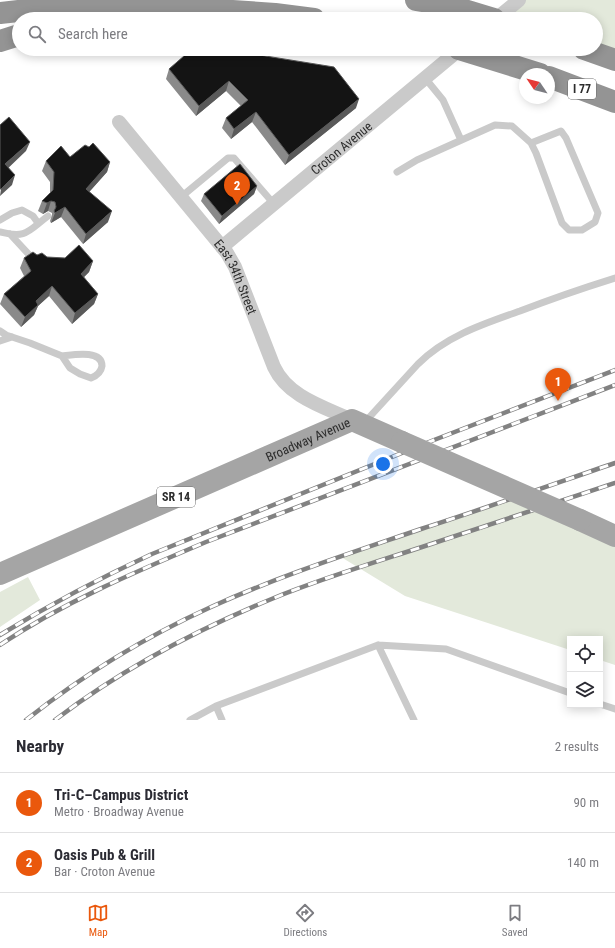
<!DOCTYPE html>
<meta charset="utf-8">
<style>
:root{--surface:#fff;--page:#f7f7f7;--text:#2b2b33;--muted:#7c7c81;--line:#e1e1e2;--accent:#ea580c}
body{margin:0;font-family:"Roboto Condensed",sans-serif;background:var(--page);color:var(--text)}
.controls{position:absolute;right:12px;bottom:12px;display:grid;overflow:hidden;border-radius:0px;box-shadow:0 2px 10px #0003}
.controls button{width:36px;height:36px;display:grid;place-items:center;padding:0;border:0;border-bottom:1px solid var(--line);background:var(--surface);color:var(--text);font:20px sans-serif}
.compass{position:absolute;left:519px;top:68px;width:36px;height:36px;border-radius:50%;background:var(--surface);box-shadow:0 2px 10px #0003;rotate:305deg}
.you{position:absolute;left:383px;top:464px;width:14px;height:14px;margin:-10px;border:3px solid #fff;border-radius:50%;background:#1a73e8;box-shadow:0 0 0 6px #1a73e833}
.badge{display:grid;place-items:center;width:26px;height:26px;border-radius:50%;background:var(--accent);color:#fff;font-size:13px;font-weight:700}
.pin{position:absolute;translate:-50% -33px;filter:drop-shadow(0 1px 2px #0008)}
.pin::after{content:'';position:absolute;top:21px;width:14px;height:12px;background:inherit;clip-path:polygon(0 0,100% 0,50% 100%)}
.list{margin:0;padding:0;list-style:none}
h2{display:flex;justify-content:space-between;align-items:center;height:52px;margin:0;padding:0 16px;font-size:17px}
h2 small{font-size:13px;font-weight:400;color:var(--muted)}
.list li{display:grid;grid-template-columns:26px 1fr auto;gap:12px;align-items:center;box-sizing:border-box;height:60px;padding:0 16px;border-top:1px solid var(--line)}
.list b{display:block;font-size:15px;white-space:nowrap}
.list p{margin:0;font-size:13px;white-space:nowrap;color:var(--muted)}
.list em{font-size:13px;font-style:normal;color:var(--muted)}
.icon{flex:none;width:22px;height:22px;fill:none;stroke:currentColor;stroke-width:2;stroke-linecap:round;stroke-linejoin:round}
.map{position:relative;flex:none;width:615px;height:720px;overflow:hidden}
.search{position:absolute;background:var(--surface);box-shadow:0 2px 10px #0003;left:12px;right:12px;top:12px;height:44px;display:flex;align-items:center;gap:10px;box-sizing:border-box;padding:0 14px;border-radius:22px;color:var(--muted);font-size:15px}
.sheet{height:172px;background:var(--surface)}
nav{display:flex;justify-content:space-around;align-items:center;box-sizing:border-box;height:56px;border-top:1px solid var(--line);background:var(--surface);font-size:11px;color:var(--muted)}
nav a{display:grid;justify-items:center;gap:2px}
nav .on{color:var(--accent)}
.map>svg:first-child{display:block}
.green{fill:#e3e9db}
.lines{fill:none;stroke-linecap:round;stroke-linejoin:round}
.service{stroke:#cacaca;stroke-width:7}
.minor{stroke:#cacaca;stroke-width:14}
.primary{stroke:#a5a5a5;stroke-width:22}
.motorway{stroke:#949494;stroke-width:22}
.rail-casing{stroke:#828282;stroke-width:4.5}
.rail{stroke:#fff;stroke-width:3;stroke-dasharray:9;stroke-linecap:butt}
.primary-bridge{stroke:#a5a5a5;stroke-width:22}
.motorway-bridge{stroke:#949494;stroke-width:22}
.wall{fill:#8a8a8a}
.shaded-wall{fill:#5a5a5a}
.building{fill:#141414;stroke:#5a5a5a}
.labels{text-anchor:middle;stroke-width:4;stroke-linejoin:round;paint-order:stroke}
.shield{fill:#fff;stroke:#6c6c6c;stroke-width:1}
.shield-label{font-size:12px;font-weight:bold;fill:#2d2d2d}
.street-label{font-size:13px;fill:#2d2d2d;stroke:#fff}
</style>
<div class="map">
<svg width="615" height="720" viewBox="0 0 615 720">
<rect width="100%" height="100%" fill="#fff"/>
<path class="green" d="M519 0H615V60L596 49V19H501Z
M522 495 615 536V665L600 660V639H570V650L405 596 341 557Z
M28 577 40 600 0 627V592Z"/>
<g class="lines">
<path class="service" d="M425 78 443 100 461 140
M397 172 417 160 495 125 512 126 531 143 536 153 562 223 569 230H582L595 222 598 213 566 138 561 131 531 143
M181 197 228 158H234L274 204
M0 220 12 213 22 210 33 216 38 223
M0 232C27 239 28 231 48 216
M10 234 34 260
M0 331 6 335 30 343 62 356 70 368 80 374 91 378C96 376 101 373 102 366 102 349 72 355 62 356
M0 341 12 337
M364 423 418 364C446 336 483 324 520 311 551 299 583 288 615 278
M378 645 414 720
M600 704 615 709
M190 720 216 706
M222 720 216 706 378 645 446 649 570 693"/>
<g class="minor">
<path d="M496 19 519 0"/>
<path id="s1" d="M119 122 227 253 235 267 274 367C288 397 324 407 352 420"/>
<path id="s2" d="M222 247 460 49"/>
</g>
<g class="primary">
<path d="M580 520 615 536"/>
<path id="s3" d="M0 574 352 420 402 442"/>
</g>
<path class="motorway" d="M416 0 451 6 494 19
M0 13 72 5 120 3 275 14 314 19
M114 19 150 16
M0 41 19 35
M584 49 615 60
M549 77 615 102"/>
<g class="rail-casing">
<path id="rail" d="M0 635C49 605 100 578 152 554L434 440 615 370
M0 645C64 602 135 572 206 542L615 385
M26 720C83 675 145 637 211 607 279 576 351 553 421 529 486 508 551 485 615 463
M55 720C122 669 196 630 274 598 323 578 373 563 422 547 487 526 551 504 615 483"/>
</g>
<use href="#rail" class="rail"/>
<path class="primary-bridge" d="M402 442 580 520"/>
<path class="motorway-bridge" d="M459 49 540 74"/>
</g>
<path class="wall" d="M192 49 356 108 285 165 252 122 231 139 222 128 226 118 241 106 226 91 196 116 166 79 169 69Z
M70 157 110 162 107 172 89 192 108 222 83 244 61 217 51 223 50 221 52 215V213L48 211 43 214 38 211 42 201 50 193V182L42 171 46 161Z
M257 186 254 194 219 224 201 201 204 194Z
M37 255 47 257 93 261 89 272 84 277 98 294 94 304 72 324 49 296 38 306 34 315 21 327 0 304 4 294 24 276 20 268 24 258Z"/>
<path class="shaded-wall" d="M229 81 226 91 196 116 199 106Z
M359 99 356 108 285 165 289 155Z
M256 112 252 122 231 139 234 129Z
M30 142 26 151 2 174 5 164Z
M110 162 107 172 83 199 86 189Z
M15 175 12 185 0 196 1 189Z
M257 186 254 194 219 224 222 216Z
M51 201 48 211 43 214 47 203Z
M65 207 61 217 51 223 55 213Z
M112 211 108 222 83 244 86 234Z
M93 261 89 272 77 284 81 274Z
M52 286 49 296 38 306 34 315 21 327 25 317 36 301Z
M98 294 94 304 72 324 75 313Z"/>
<path class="building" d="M192 49H222L334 67 359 99 289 155 256 112 234 129 226 118 248 100 229 81 199 106 169 69Z
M9 117 30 142 5 164 15 175 1 189H0V125Z
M93 143 110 162 86 189 112 211 86 234 65 207 55 213 54 211 56 207 55 202 51 201 47 203 42 201 53 190 54 172 46 161 61 146 70 157 85 145 89 147Z
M240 164 257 186 222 216 204 194Z
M79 245 93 261 81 274 98 294 75 313 52 286 36 301 38 305 25 317 4 294 31 271 24 258 33 252 37 255 42 253 47 257 65 258Z"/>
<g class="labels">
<g class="shield">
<rect x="568" y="79" width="28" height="20" rx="3"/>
<rect x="157" y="487" width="38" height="20" rx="3"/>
</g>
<g class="shield-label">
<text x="582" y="93">I 77</text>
<text x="176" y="501">SR 14</text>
</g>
<g class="street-label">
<text dy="5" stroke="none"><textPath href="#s2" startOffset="155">Croton Avenue</textPath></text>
<text dy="5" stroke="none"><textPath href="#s1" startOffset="195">East 34th Street</textPath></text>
<text dy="5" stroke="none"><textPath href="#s3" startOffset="336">Broadway Avenue</textPath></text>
</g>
</g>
</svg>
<div class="controls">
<button><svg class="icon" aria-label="locate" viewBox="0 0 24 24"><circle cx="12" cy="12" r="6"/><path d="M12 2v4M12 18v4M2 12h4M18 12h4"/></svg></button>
<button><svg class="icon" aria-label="layers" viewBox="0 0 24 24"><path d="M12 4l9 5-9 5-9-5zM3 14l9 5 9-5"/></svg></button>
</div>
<svg class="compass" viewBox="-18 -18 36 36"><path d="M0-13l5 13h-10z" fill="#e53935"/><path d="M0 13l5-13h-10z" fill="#7c7c81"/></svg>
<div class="you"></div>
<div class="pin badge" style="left:558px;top:401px">1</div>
<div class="pin badge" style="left:237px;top:205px">2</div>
<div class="search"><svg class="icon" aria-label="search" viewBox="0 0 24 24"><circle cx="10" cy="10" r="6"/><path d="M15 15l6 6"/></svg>Search here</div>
</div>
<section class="sheet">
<h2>Nearby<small>2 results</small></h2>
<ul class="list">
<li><span class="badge">1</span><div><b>Tri-C–Campus District</b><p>Metro · Broadway Avenue</p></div><em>90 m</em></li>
<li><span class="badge">2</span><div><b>Oasis Pub &amp; Grill</b><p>Bar · Croton Avenue</p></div><em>140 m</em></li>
</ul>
</section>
<nav>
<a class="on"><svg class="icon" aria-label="map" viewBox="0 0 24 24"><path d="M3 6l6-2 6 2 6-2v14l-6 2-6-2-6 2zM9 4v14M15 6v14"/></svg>Map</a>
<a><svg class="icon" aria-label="directions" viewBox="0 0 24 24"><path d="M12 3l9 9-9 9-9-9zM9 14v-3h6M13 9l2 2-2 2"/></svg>Directions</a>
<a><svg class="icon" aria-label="saved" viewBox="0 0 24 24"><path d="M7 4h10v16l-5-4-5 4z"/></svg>Saved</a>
</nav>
